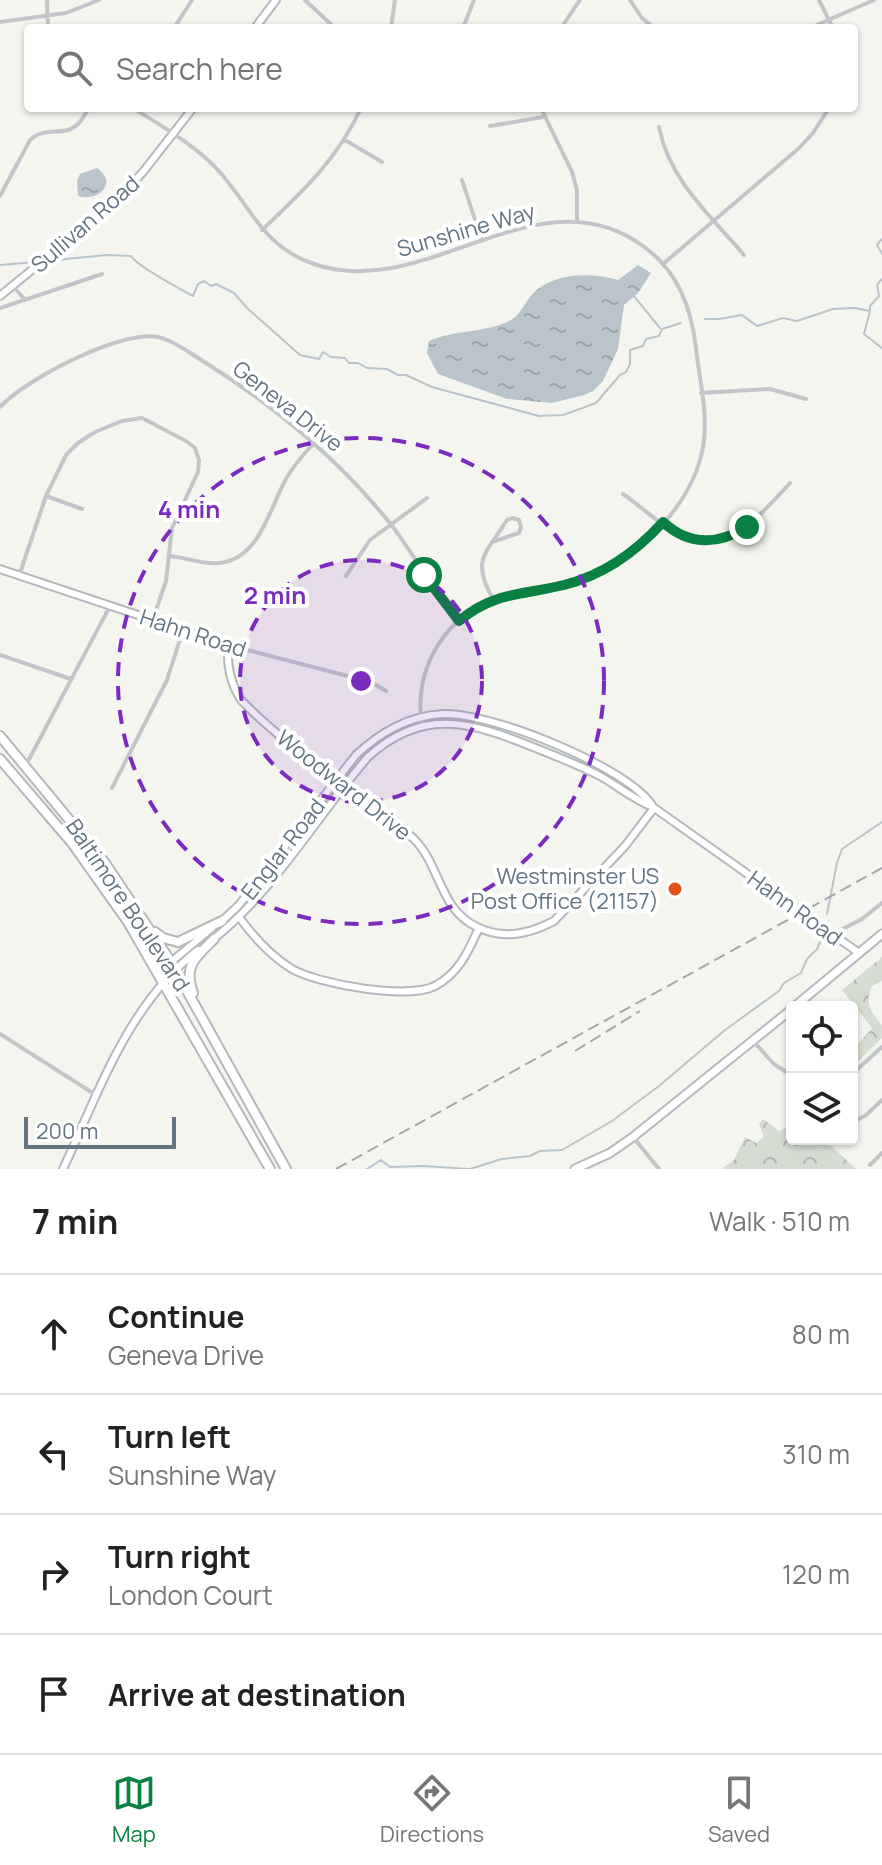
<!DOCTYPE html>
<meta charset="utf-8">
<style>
:root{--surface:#fff;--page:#f6f6f6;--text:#222;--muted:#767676;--line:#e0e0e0;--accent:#0b8043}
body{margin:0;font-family:Manrope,sans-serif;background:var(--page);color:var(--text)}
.controls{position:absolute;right:24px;bottom:24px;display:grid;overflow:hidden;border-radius:8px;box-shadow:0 2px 6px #0004}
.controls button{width:72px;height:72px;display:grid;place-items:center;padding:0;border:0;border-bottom:2px solid var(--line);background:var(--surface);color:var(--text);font:40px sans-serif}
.scale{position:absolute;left:24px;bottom:20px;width:152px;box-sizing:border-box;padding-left:8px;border:4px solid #637482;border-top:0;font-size:22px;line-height:28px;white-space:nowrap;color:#637482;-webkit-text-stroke:6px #fff;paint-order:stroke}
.stop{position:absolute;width:24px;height:24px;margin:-18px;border:6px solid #0b8043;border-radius:50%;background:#fff}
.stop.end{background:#0b8043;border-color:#fff;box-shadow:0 2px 8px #0008}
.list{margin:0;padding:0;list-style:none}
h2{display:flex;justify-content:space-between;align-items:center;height:104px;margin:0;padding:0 32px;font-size:34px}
h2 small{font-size:26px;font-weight:400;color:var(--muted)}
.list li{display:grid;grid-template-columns:52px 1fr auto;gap:24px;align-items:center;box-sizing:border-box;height:120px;padding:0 32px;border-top:2px solid var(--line)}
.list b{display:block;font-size:30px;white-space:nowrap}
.list p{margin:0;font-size:26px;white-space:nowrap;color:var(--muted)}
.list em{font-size:26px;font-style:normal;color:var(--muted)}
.icon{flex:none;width:44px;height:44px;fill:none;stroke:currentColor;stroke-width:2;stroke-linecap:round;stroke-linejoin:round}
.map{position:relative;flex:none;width:882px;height:1169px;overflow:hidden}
.search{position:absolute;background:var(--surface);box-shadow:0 2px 6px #0004;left:24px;right:24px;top:24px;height:88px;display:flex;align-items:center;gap:20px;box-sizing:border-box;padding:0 28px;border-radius:8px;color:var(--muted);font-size:30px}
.sheet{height:584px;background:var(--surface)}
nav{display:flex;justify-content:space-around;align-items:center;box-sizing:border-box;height:112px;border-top:2px solid var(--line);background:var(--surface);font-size:22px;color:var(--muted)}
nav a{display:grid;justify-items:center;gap:4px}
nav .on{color:var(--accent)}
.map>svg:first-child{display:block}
.forest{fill:url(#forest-crowns)}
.water{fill:url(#water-ripples)}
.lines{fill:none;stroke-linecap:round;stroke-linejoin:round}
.stream{stroke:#b9c5ca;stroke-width:2}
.secondary-casing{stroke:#b4b9be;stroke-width:10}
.primary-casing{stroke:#b5b9bd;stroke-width:11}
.highway-casing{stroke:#b5b8bb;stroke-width:12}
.street{stroke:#c2c6c9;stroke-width:4}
.secondary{stroke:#fff;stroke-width:6}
.primary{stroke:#fff;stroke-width:7}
.highway{stroke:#fff;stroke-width:8}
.rail{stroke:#a2a8ae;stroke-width:2;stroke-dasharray:12 6;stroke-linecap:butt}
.route{stroke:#0b8043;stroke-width:10}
.ring{fill:none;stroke:#7b2cbf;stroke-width:4;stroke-dasharray:14 10}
.poi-dot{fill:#e55020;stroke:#fff;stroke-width:3}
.labels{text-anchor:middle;stroke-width:8;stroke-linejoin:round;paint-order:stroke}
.street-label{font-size:22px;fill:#637482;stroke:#fff}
.poi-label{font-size:22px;fill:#637482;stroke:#fff;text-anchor:end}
.centre{fill:#7b2cbf;stroke:#fff;stroke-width:4}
.ring-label{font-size:24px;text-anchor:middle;font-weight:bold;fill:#7b2cbf;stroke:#fff;stroke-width:8;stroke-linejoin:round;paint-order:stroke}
</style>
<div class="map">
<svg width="882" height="1169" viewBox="0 0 882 1169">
<defs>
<pattern id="forest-crowns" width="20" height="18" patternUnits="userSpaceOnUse" patternTransform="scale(2)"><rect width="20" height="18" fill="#d5dcd2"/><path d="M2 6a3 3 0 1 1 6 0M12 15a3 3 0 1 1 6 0" fill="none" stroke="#b0b7b0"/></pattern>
<pattern id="water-ripples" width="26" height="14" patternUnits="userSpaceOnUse" patternTransform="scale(2)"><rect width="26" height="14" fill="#b9c5ca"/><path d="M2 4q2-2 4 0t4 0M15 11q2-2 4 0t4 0" fill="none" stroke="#9aa5a9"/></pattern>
</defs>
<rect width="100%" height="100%" fill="#f5f5f0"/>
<path class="forest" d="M882 957V981L872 986C865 1004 870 1011 882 1025V1038L852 1067V1051L872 1028 842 990Z
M763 1119 779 1131 785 1128 792 1119V1139H824L856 1169H721L734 1160 745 1137 756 1143 764 1137 759 1124Z"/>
<path class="water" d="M97 168C119 184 98 202 78 196L77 181 80 174Z
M638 265 651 273 638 293 624 305 618 349 603 381 593 391 584 395 552 403 507 399 438 374 427 353 429 341C454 330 482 333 507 322 521 316 522 306 531 296 551 272 591 272 618 280Z"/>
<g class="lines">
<path class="stream" d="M882 239 877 245 882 254
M46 263 65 259 107 255 131 256C136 265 180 289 193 296L198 284 204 281 211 286 216 284 234 293 247 308 300 355 319 359 323 352 331 357 345 358 349 363H358L367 368 387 369 398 375H406L432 387 539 416 563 415 596 403 620 375 626 372 630 364V350L643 346 646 339 659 336 662 329 681 323
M0 265 36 262
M633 295 660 328
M870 310V306L879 296 877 285 882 279
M705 319H719L742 315 757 326 783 318 797 321 833 309 855 308 870 311 864 334 882 348
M827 914 837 863 842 849 882 822
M367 1169 381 1160 390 1167 424 1166 469 1169
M470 1169 502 1159 530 1156 540 1151 562 1150 612 1121 659 1086 725 1030 779 991 784 983 801 973 807 959 817 949 822 938"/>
<g class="secondary-casing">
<path id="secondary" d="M255 28 276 0
M0 296 116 201 143 172 193 108
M0 569 228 645C227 666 230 682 241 700 274 735 326 772 365 802 381 814 399 825 414 839 441 866 439 909 477 927 504 940 529 934 554 921L625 846 654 808
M239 917C253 936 272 957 292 969 318 984 408 1000 435 986 459 973 468 952 479 928
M221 922 239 905 356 755C381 732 408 716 443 714 488 711 631 768 653 807
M211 941C274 892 316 817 368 757 423 707 471 722 533 747 556 756 579 765 600 776 618 786 634 800 653 807L859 953
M159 977 171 962 212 928
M63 1169C99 1092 128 1004 198 950"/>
</g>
<g class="primary-casing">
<path id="primary" d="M794 1007 882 934
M575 1169 610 1153 633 1137 792 1009"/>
</g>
<g class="highway-casing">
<path id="highway" d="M0 736 105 863 171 962 286 1169
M0 759 72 843 128 922 270 1169
M155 932 163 938 178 942 222 921
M193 993C183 965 196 957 214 939"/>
</g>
<path class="street" d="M47 0 48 28
M305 0 335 28
M630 0 642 18 654 28
M819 0 833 28
M0 22 66 13 99 0
M174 28 192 0
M391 28 395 0
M463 28 474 0
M561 28 580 0
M810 28 874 0
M133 108C159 124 187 141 209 161 249 198 257 245 314 264 425 303 538 169 643 246 678 271 691 307 696 348 699 379 709 415 703 447 693 503 641 557 588 577 560 587 531 587 503 596 445 614 413 668 422 726
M541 108 572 172 577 190V221
M490 126 543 117
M659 127C669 180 710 215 744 255
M345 140 382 162
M462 180 482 241
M0 196 30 140C46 125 64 138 78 124 82 120 86 113 89 108
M262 230C301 193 338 159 361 108
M663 264 798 149 813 133 829 108
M13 286 25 300
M0 308 102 274
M701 393 770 389 806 399
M0 407C26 379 120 330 158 337 175 341 191 354 206 363 274 406 338 459 389 522 415 554 431 591 459 621
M623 494C642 507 660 525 680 535 726 559 762 513 790 483
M46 496 82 509
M169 556C186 557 202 565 219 563 260 559 269 509 286 479 293 466 303 455 313 444
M19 576 46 496 66 455 78 443 95 432 122 421 142 418 186 441 195 448 199 460 198 472 172 528 166 581 153 619
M346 576 370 540 427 498
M493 599C471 560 485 555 507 520L512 518 519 520 521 527 519 533 495 541
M228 645 371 682 386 691
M0 655 71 679
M26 765 110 606
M112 788 167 680 183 630
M833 934 862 919 882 903
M0 1034 96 1095
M753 1041 774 1064 792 1076
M852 1074 882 1047
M852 1122 865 1116 882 1100
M633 1137 659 1169
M870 1165 882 1153"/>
<use href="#secondary" class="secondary"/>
<use href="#primary" class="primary"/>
<use href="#highway" class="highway"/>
<path class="rail" d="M575 1051 640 1011
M336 1169 882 868"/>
</g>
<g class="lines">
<path class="route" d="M424 575 459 621C493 592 523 595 564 585 604 575 635 553 663 522 689 546 718 545 747 527"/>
</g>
<circle cx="361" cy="681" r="121" fill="#7b2cbf" fill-opacity=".12"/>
<g class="ring">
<circle cx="361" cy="681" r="121"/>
<circle cx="361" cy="681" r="243"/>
</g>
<circle class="poi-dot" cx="675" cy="889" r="8"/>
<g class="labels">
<g class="street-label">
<text transform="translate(85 224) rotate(-41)" y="8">Sullivan Road</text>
<text transform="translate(466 230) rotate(-16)" y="8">Sunshine Way</text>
<text transform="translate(288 406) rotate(38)" y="8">Geneva Drive</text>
<text transform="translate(193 633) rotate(18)" y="8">Hahn Road</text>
<text transform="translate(344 785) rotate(38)" y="8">Woodward Drive</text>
<text transform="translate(283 849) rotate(-52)" y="8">Englar Road</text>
<text transform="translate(128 905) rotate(56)" y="8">Baltimore Boulevard</text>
<text transform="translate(795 908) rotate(36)" y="8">Hahn Road</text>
</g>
<g class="poi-label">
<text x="659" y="884">Westminster US<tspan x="659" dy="25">Post Office (21157)</tspan></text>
</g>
</g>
<circle cx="361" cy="681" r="12" class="centre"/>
<g class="ring-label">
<text x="189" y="518">4 min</text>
<text x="275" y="604">2 min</text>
</g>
</svg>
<div class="controls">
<button><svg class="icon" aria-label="locate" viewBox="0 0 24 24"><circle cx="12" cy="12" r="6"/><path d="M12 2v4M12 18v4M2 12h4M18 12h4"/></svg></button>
<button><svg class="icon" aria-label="layers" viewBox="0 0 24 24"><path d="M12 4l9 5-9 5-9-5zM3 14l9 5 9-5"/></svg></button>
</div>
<div class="scale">200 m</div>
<div class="stop" style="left:424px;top:575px"></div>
<div class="stop end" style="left:747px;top:527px"></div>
<div class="search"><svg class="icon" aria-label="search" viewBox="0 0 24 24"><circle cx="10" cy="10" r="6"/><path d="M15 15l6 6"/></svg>Search here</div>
</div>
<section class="sheet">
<h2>7 min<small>Walk · 510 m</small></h2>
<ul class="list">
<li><svg class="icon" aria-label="ahead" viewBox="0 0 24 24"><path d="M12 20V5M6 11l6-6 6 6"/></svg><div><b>Continue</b><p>Geneva Drive</p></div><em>80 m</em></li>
<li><svg class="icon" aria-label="left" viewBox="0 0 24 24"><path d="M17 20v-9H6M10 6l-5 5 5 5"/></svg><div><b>Turn left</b><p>Sunshine Way</p></div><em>310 m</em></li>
<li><svg class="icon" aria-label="right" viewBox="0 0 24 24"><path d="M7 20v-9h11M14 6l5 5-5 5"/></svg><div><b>Turn right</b><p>London Court</p></div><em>120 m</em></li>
<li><svg class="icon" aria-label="arrive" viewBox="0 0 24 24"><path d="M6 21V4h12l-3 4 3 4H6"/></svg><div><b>Arrive at destination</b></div></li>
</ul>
</section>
<nav>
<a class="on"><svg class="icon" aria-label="map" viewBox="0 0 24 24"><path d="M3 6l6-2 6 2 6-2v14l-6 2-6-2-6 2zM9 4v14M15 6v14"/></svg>Map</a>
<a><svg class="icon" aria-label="directions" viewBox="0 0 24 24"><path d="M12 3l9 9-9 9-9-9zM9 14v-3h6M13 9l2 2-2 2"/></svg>Directions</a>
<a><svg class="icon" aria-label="saved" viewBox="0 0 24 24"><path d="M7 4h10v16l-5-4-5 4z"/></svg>Saved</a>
</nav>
